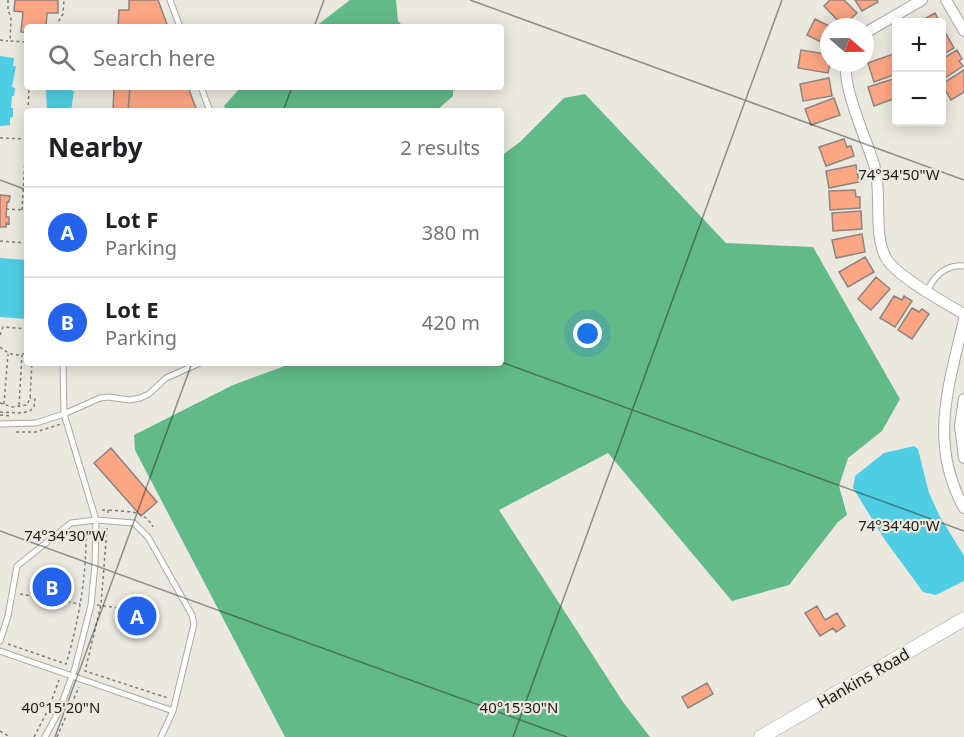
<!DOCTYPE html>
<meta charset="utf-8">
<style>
:root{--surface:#fff;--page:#f6f6f6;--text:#202124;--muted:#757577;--line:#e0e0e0;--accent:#2563eb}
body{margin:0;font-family:"Noto Sans",sans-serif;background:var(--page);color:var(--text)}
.controls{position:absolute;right:18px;top:18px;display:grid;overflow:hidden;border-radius:6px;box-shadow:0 3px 15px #0003}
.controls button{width:54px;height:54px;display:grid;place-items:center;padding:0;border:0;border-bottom:2px solid var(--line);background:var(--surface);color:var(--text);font:30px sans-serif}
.compass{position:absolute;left:820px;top:18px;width:54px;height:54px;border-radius:50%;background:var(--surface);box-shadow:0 3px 15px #0003;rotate:110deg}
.you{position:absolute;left:588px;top:334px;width:21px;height:21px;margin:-15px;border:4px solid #fff;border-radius:50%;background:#1a73e8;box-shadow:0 0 0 9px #1a73e833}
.badge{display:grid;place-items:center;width:39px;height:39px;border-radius:50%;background:var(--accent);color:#fff;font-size:20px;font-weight:700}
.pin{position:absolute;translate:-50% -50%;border:3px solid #fff;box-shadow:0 2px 6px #0006}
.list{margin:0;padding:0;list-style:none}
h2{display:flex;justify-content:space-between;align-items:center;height:78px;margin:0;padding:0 24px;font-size:26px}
h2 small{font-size:20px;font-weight:400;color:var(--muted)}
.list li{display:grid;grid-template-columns:39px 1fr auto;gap:18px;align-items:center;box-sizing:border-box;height:90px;padding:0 24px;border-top:2px solid var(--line)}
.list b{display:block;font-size:22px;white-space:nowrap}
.list p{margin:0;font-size:20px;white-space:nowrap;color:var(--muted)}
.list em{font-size:20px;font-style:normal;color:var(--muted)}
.icon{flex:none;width:33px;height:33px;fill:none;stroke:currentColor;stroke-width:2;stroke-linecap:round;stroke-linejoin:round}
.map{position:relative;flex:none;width:964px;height:737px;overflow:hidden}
.search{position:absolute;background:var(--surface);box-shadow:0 3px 15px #0003;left:24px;top:24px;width:480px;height:66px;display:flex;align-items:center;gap:15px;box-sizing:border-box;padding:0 21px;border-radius:6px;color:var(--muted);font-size:22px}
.panel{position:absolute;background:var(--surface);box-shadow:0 3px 15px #0003;left:24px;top:108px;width:480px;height:258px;border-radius:6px}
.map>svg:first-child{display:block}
.forest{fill:#62ba88}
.water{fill:#4fcde3}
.building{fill:#fda684;stroke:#8e837f;stroke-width:1.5}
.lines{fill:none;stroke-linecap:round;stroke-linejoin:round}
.lane-casing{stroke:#aba99f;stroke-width:7}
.street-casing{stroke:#aba99f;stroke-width:12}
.secondary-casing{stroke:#aba99f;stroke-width:15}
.path{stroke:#7d7b74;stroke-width:1.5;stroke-dasharray:3 3;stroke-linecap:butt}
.lane{stroke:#fff;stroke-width:5}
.street{stroke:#fff;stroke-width:10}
.secondary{stroke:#fff;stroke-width:14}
.ticks{fill:none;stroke:#1d1c18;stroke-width:1.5;stroke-opacity:0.45}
.labels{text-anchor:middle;stroke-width:4.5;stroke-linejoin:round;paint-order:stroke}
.street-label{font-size:16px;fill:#1d1c18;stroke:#ebe9df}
.ticks-label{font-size:15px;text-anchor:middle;fill:#1d1c18;stroke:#ebe9df;stroke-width:4.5;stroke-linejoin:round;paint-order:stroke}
</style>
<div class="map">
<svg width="964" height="737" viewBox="0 0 964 737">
<rect width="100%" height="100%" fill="#ebe9df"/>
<path class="forest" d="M350 0H396L398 21 404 27H315Z
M241 87H453V96L436 111H227L224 106Z
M585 94 726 243 813 247 900 399 882 431 848 458 839 486 847 515 838 522 789 585 732 601 608 453 499 510 623 702 650 737H285L135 450 134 435 233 385 293 363H501V156L520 142 564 98Z"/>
<path class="water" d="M0 56 14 58 13 66H16L12 87 15 88 14 96H12L11 108H13V117L10 118V125L0 126Z
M48 87H72V91H74L71 111H45L47 110 46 89Z
M0 258 27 260V319L0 317Z
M914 446 918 449 929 493 939 515 964 556V581L936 595 923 592 885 540 853 488 855 476 884 453Z"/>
<path class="building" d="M15 0H58V13H47L46 27H27V33L21 32 23 12 14 11Z
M129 0H158L168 27H118L119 10H129Z
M830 0H844L857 13 843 26 824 6Z
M855 0H877L878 2 862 11Z
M935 13 940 22H919Z
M815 19 831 27H829V46L807 35Z
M945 32 954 48 942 55V34Z
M801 50 826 54 825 61 830 63 828 73 798 68Z
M957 50 962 59 959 61 963 66 942 80V59Z
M896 53V74L874 82 868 63Z
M964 70V92L951 100 942 84Z
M829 78 832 96 803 101 800 84Z
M896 78V98L874 106 868 87Z
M114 87H130L128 111H113Z
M130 87H188L197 111H128Z
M834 98 840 115 811 125 805 109Z
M844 139 847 147 851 146 854 156 826 166 819 147Z
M856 165 859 182 829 188 826 171Z
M855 190 856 197H860V208L830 210 829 191Z
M0 195 10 196 9 202H7L6 217H9V224L6 223V227H0Z
M861 211 862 229 833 231 832 213Z
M862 234 865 252 836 258 832 240Z
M865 257 874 272 848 287 839 272Z
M876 277 890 289 871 310 858 299Z
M894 296 902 300 904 296 912 301 895 327 880 318Z
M912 308 919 312 922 309 929 314 912 339 898 330Z
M111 448 157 502 141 516 94 463Z
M817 606 825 620 837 613 845 626 836 632 833 628 820 636 805 613Z
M707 683 713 694 688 708 682 697Z"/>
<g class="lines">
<g class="lane-casing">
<path id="lane" d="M170 0 180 27
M201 87 210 111
M927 291C935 275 946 264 964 266
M0 424 36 423 64 414 100 398 109 397 129 400 140 398 149 394 166 378 200 363
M0 641 8 616 17 566 71 523 96 520 134 523 148 537 192 615 194 624 173 711 161 737
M0 651 173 711
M45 737 59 711 75 668 91 605 95 564 96 520 64 414 63 363"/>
</g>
<g class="street-casing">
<path id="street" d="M946 0 964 31
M865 33 922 0
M847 63C840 83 869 145 875 168 882 195 873 234 886 258 896 276 945 303 964 314
M964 319C949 386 928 443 964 508
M964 399 960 426 964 458"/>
</g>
<g class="secondary-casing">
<path id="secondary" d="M761 737 964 619"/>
</g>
<path class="path" d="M8 0V10L11 18 10 41 27 42
M57 27 58 22 63 14 64 0
M0 40 8 41
M28 111 29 87
M0 138 25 139
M6 209 27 210
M22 210 27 125
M0 241 27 243
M0 335 3 327 27 329
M0 347C8 354 18 358 27 352
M0 403 12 407 27 405 30 398 32 363
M4 404 8 354
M19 405 22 355
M0 412 22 413 30 411 34 407 35 399 30 398
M0 415 11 416
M16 432H36L61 424
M102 510H108V514
M109 510C126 512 144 509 153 527
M107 528 101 605 85 671 168 698
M20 594 80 604
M97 605 156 613
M8 644 66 664C79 620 87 575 86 529
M0 731 10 737
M34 737 49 708 59 680
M57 737 79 687"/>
<use href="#lane" class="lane"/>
<use href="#street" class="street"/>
<use href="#secondary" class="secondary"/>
</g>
<path class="ticks" d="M470 0 964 180M314 27 324 0M283 111 292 87M0 180 27 190M501 362 964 531M0 531 567 737M55 737 192 363M513 737 782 0"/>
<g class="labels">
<g class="street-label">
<text transform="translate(863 678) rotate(-30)" y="6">Hankins Road</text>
</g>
</g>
<g class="ticks-label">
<text x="899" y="180">74°34'50"W</text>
<text x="899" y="531">74°34'40"W</text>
<text x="65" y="541">74°34'30"W</text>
<text x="61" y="713">40°15'20"N</text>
<text x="519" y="713">40°15'30"N</text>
</g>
</svg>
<div class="controls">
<button>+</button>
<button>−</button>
</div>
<svg class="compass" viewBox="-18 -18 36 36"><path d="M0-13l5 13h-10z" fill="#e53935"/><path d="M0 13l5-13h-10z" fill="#757577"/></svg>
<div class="you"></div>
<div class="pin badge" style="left:137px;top:616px">A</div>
<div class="pin badge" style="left:52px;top:587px">B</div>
<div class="search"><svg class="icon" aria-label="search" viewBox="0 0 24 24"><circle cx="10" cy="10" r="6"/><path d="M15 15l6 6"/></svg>Search here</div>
<section class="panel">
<h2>Nearby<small>2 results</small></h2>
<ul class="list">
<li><span class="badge">A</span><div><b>Lot F</b><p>Parking</p></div><em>380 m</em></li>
<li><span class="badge">B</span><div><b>Lot E</b><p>Parking</p></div><em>420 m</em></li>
</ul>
</section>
</div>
